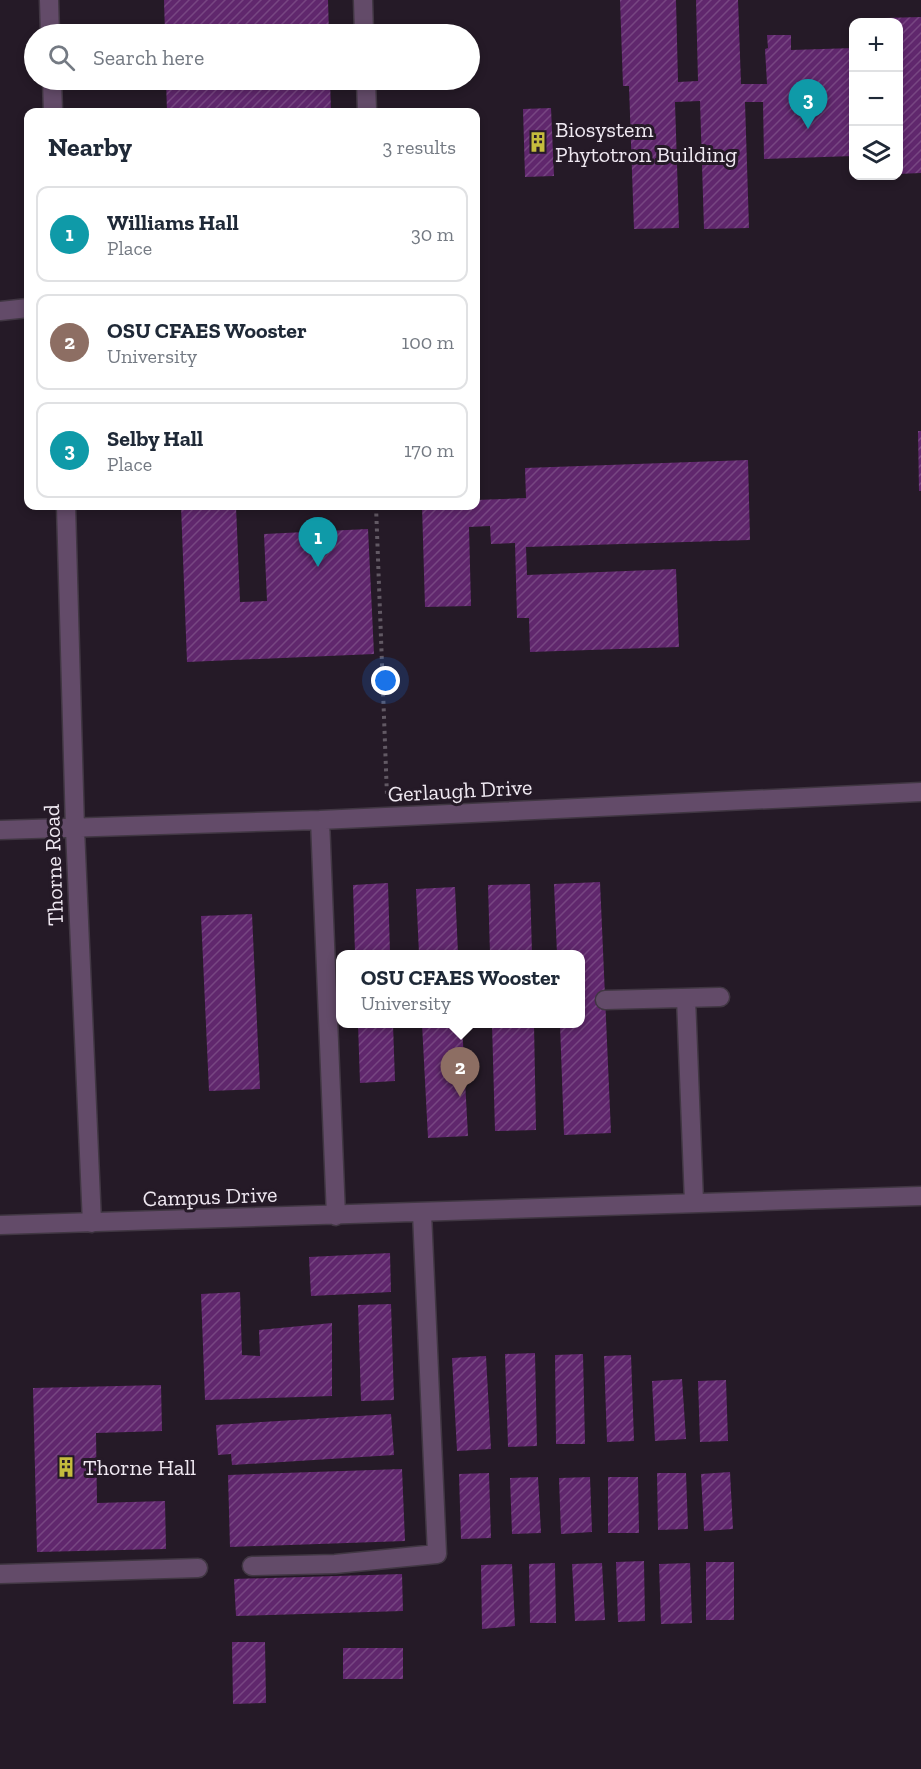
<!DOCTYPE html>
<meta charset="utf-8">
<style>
:root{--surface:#fff;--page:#f6f6f7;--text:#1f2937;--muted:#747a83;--line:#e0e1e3;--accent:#7c3aed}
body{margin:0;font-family:"Zilla Slab",serif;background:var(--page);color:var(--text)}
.controls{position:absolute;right:18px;top:18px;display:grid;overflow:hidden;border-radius:12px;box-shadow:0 3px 9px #0003}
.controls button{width:54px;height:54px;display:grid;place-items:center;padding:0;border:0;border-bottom:2px solid var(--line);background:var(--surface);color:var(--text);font:30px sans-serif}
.you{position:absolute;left:386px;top:681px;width:21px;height:21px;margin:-15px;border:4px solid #fff;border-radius:50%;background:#1a73e8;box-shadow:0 0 0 9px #1a73e833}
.badge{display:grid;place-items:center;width:39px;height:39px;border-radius:50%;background:var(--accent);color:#fff;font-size:20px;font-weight:700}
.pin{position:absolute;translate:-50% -50px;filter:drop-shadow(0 2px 3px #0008)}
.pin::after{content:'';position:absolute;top:32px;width:21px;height:18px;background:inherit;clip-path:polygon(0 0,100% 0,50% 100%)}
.popup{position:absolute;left:336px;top:950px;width:249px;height:78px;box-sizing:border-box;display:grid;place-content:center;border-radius:12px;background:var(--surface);filter:drop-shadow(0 2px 4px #0005);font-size:20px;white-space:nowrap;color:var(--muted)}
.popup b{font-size:22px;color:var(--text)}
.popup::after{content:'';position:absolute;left:50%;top:100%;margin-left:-12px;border:12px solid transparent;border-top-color:var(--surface)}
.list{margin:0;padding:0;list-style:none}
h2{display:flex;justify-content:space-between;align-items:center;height:78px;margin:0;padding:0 24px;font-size:26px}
h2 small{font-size:20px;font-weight:400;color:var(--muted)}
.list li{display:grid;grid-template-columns:39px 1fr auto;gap:18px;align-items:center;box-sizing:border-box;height:96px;margin:0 12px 12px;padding:0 12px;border:2px solid var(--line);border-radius:12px}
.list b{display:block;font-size:22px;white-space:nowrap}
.list p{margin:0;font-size:20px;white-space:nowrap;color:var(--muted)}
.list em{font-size:20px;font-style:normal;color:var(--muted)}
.icon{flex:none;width:33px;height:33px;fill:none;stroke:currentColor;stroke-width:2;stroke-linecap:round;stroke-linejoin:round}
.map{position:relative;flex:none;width:921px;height:1769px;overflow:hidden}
.search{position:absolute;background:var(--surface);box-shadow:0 3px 9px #0003;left:24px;top:24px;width:456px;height:66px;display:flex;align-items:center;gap:15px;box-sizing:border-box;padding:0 21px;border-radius:33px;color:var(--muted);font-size:22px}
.panel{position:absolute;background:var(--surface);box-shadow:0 3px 9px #0003;left:24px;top:108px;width:456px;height:402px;border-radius:12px}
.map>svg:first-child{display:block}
.building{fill:url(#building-hatch)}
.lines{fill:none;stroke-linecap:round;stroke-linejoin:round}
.minor-casing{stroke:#413743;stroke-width:21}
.path{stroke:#625964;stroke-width:4;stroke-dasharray:3 4.5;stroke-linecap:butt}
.minor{stroke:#634b69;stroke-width:18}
.labels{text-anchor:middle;stroke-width:6;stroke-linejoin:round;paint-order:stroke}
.poi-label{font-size:22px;fill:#efe8f1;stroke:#251a27;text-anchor:start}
.street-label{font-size:22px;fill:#efe8f1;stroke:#251a27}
</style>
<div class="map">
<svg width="921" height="1769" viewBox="0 0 921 1769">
<defs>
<pattern id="building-hatch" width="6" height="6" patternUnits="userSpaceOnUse" patternTransform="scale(1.5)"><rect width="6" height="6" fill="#60276d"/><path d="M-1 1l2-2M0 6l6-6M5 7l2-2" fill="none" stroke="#774682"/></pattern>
</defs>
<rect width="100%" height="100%" fill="#251a27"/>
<path class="building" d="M164 0H328L329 34H165Z
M620 0H676L678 82 698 81 696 0H738L741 84H767L765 49 768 48 767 35H791V50L854 48V156L764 159 763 102H745L749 228 704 229 700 101 675 102 679 228 634 229 629 86H623Z
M921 17V173L898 174V22H884V18Z
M166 80H330L331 112H167Z
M551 108 554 176 525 177 523 109Z
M918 431H921V491H919Z
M748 460 750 540 526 547 527 575 676 569 679 647 530 652 529 618H517L515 543 491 544 490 526 469 527 471 606 425 607 422 506H476V500L526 498 525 468Z
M181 506H236L240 602 267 601 264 534 368 529 374 654 187 662Z
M600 882 611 1133 564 1135 560 1024H580V954H557L554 884Z
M388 883 390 954H355L353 885Z
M530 884 532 954H490L488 885Z
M455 887 458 954H419L416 889Z
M252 914 260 1089 209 1091 201 916Z
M358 1024H393L395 1081 360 1083Z
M422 1024H462L468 1136 428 1138Z
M492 1024H534L536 1130 495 1131Z
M390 1253 391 1292 311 1296 309 1257Z
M240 1292 242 1355 260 1356 259 1330 332 1323V1396L205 1400 201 1294Z
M391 1304 394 1400 361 1401 358 1305Z
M535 1353 537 1446 508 1447 505 1354Z
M583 1354 585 1444H556L555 1355Z
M631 1355 634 1441 607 1442 604 1356Z
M486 1356 491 1449 457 1451 452 1358Z
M682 1379 686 1439 655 1441 652 1381Z
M726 1380 728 1441 700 1442 698 1381Z
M161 1385 162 1431 96 1433 97 1503 165 1501 166 1549 37 1552 33 1388Z
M391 1414 394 1455 232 1465 231 1454 218 1455 216 1425Z
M402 1469 405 1541 230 1547 228 1475Z
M730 1472 733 1529 704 1531 701 1474Z
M489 1473 491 1538 461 1539 459 1474Z
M657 1473H686L688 1529 658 1530Z
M538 1477 541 1533 512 1534 510 1478Z
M590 1477 592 1532 561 1534 559 1478Z
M608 1477H638L639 1533H608Z
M644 1561 645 1621 618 1622 616 1562Z
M706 1562H734V1620H706Z
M555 1563 556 1623H530L529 1564Z
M602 1563 605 1620 575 1621 572 1564Z
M690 1563 692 1623 661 1624 659 1564Z
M512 1564 515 1626 482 1629 481 1565Z
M402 1574 403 1611 236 1616 234 1579Z
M232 1642H265L266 1703 233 1704Z
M343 1648H403V1679H343Z"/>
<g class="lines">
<g class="minor-casing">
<path id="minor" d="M49 0 50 34
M363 0 364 34
M52 80 53 112
M366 80 367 112
M0 311 28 308
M66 506 75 829 92 1223
M320 820 336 1216
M0 830 320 820 921 792
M686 998 694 1202
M605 1000 720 997
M0 1225 921 1196
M252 1566 335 1564 437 1554 422 1213
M0 1574 198 1568"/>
</g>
<path class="path" d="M376 506 387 796"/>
<use href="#minor" class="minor"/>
</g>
<defs>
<g id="building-bare" transform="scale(1.62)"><path d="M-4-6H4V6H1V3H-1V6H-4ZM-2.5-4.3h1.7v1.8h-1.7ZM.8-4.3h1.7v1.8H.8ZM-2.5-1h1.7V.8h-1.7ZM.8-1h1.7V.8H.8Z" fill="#c5bc3d" stroke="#251a27" stroke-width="2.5" paint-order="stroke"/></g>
</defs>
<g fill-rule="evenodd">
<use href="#building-bare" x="538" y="142"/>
<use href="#building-bare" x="66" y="1467"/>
</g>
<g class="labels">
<g class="poi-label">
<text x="555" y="137">Biosystem<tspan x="555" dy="25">Phytotron Building</tspan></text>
<text x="83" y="1475">Thorne Hall</text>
</g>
<g class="street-label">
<text transform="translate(460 790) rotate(-3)" y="8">Gerlaugh Drive</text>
<text transform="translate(53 865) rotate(-92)" y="8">Thorne Road</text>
<text transform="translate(210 1196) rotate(-2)" y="8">Campus Drive</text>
</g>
</g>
</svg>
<div class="controls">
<button>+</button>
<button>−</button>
<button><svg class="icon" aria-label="layers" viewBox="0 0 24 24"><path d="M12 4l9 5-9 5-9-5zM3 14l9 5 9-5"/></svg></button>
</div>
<div class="you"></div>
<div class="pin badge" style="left:318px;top:567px;background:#0f9aa8">1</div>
<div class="pin badge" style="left:460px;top:1097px;background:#8d6e63">2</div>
<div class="popup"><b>OSU CFAES Wooster</b>University</div>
<div class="pin badge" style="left:808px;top:129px;background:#0f9aa8">3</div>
<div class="search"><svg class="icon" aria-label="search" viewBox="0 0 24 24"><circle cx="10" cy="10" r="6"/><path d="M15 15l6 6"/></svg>Search here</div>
<section class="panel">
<h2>Nearby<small>3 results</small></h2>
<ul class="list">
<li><span class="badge" style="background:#0f9aa8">1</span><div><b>Williams Hall</b><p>Place</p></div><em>30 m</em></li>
<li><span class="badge" style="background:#8d6e63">2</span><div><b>OSU CFAES Wooster</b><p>University</p></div><em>100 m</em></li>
<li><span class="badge" style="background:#0f9aa8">3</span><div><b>Selby Hall</b><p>Place</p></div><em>170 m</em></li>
</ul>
</section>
</div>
